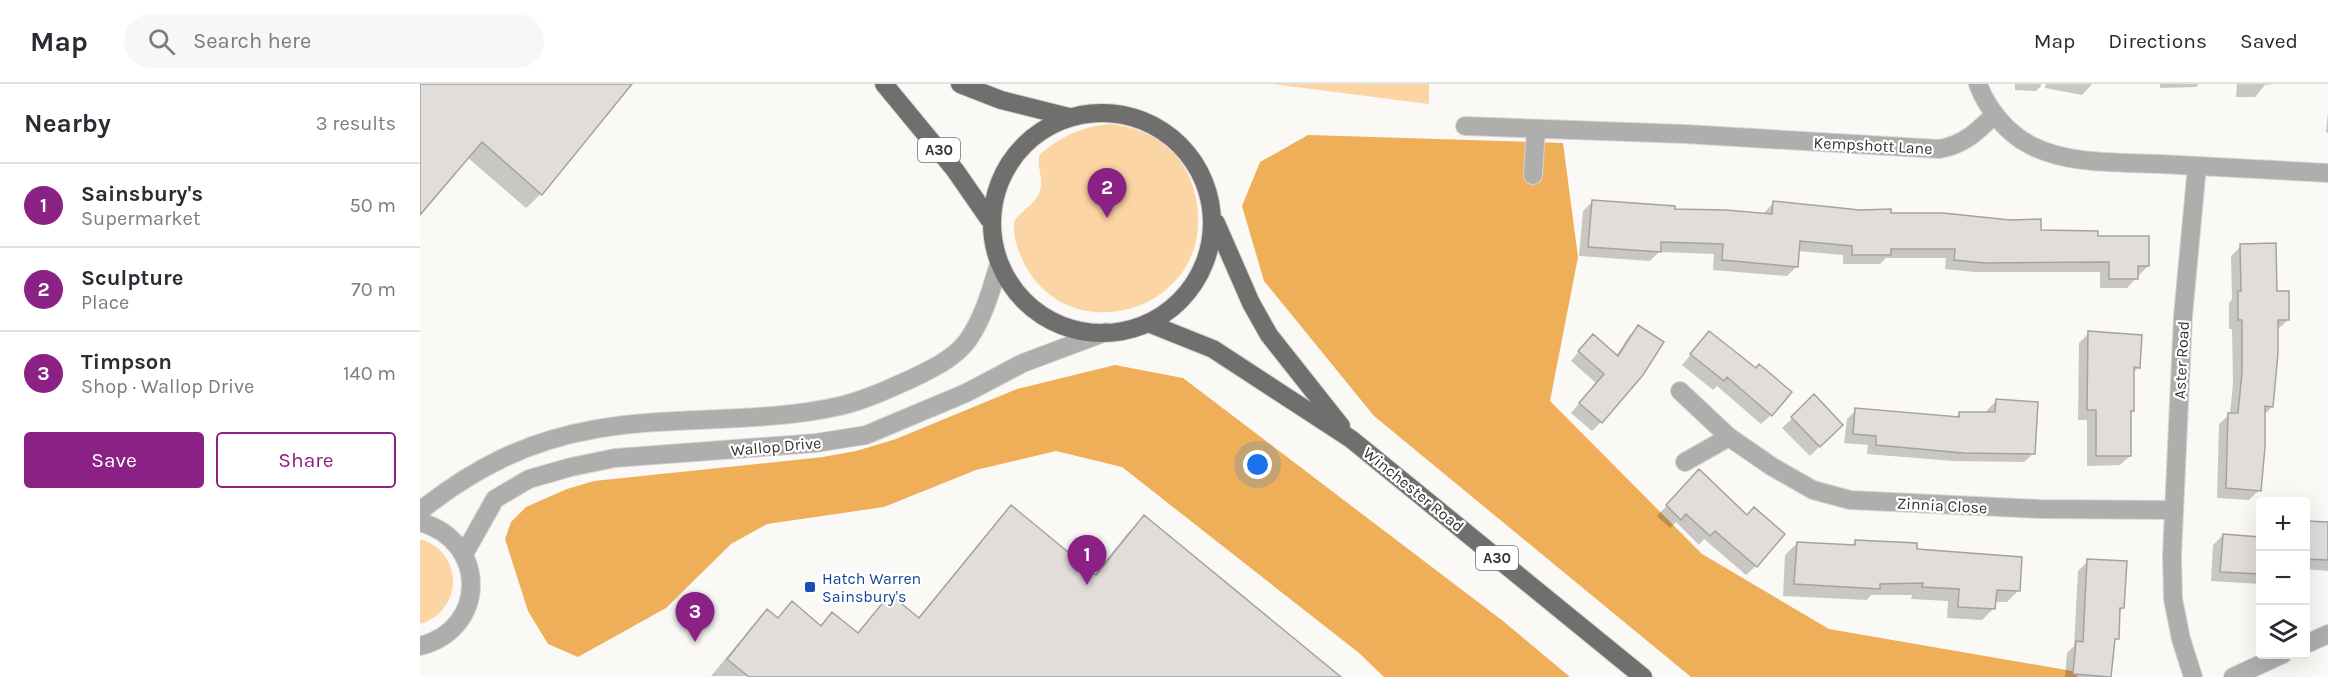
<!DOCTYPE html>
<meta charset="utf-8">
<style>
:root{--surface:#fff;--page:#f7f7f7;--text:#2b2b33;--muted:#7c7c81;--line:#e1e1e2;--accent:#8c2185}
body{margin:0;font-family:Karla,sans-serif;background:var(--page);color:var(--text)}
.controls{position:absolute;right:18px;bottom:18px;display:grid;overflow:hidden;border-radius:6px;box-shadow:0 6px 24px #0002}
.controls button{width:54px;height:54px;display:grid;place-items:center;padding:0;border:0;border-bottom:2px solid var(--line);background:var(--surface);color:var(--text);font:30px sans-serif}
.you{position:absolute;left:838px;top:381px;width:21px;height:21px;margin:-15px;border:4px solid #fff;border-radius:50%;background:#1a73e8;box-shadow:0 0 0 9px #1a73e833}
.badge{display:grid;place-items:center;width:39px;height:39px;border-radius:50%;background:var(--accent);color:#fff;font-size:20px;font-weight:700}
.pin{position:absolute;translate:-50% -50px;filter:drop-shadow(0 2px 3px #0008)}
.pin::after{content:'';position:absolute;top:32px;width:21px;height:18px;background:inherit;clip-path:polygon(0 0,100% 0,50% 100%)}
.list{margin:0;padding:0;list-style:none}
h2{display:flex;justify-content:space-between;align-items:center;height:78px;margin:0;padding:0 24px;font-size:26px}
h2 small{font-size:20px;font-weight:400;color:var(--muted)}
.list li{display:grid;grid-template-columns:39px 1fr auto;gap:18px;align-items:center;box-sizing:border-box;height:84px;padding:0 24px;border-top:2px solid var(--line)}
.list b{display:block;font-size:22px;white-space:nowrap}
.list p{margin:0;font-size:20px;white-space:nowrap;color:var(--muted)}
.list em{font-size:20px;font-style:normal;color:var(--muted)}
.actions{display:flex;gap:12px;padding:18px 24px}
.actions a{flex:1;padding:14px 0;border:2px solid var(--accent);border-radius:6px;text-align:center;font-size:21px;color:var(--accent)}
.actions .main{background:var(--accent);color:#fff}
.icon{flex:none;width:33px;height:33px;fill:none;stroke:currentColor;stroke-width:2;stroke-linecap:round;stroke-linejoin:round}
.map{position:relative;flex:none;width:1908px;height:593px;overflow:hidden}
header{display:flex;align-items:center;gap:36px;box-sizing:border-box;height:84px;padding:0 30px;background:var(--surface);border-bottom:2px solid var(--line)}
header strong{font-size:28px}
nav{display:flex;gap:33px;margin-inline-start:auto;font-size:21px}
.search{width:420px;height:54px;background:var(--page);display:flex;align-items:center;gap:15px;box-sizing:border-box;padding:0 21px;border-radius:33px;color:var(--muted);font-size:22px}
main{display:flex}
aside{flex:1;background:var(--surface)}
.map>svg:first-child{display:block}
.green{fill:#fcd5a5}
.forest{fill:#eeaf58}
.shadow{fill:#0003}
.building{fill:#e0dddb;stroke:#a5a2a0;stroke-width:1.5}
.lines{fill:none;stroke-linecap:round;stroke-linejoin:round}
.minor-casing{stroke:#d7d5d3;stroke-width:20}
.major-casing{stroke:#d7d5d3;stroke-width:20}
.minor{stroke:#afaead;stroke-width:18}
.major{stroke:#716f6d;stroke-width:18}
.transit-dot{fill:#1a4fb4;stroke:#fff;stroke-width:2}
.labels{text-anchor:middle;stroke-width:4.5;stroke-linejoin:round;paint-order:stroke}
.shield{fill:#fff;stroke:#707070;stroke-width:1.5}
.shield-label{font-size:15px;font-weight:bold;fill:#333332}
.street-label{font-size:16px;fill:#333332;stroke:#fff}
.transit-label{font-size:16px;fill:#164399;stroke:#fff;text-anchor:start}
</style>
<header>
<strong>Map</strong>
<div class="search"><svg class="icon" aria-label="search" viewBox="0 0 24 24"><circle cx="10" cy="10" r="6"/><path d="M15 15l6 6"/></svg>Search here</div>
<nav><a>Map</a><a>Directions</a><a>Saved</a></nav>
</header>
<main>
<aside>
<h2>Nearby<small>3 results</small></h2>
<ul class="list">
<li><span class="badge">1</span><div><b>Sainsbury's</b><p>Supermarket</p></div><em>50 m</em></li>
<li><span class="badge">2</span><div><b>Sculpture</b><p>Place</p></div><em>70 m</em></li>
<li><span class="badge">3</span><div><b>Timpson</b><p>Shop · Wallop Drive</p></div><em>140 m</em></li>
</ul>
<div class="actions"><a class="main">Save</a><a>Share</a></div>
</aside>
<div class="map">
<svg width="1908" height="593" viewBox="0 0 1908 593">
<rect width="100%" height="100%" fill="#fbf9f6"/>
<path class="green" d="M852 0H1009V20Z
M690 40C724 43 759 62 771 97 814 220 652 276 604 179 598 167 593 153 594 140 594 129 619 122 621 101 622 90 616 79 620 70 642 52 662 42 690 40Z
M0 455C44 468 44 526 0 540Z"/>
<path class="forest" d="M888 51 1143 59 1158 173 1130 317 1282 470 1409 545 1658 588 1657 593H1271L954 332 844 197 822 122 840 78Z
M695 281 763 294 1083 537 1150 593H964L939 569 702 383 636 367 556 386 464 423 347 440 311 460 246 524 158 573 128 560 108 527 85 455 91 438 106 423 147 405 174 397 403 373 436 367 476 355 597 305Z"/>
<path class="shadow" d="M0 0H210L121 110 106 124 47 73 0 129Z
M1595 0H1621V2L1616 7 1595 6Z
M1626 0H1672L1662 11 1625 4Z
M1740 0H1779L1776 3 1740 4Z
M1817 0H1854L1845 1 1835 13H1816Z
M1908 28V49L1906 48Z
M1173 117 1253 126 1343 130 1353 119 1677 154 1728 182 1707 204H1680V188H1554L1525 185 1526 174H1466L1460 180H1423V171L1378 167 1377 182 1367 192 1293 186 1294 170 1239 168 1230 177 1159 172 1163 127Z
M1821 162 1856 209 1868 236 1858 245 1852 323 1844 331 1839 406 1829 416 1797 414 1799 340 1810 330 1813 299 1812 245H1809V219L1812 215 1811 172Z
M1218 243 1181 338 1172 347 1151 329 1176 299 1151 277 1164 261 1196 272 1209 252Z
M1289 249 1351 331 1341 340 1297 302 1293 306 1262 281Z
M1669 249 1719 283 1713 289 1712 326 1709 329 1710 372 1700 381 1667 382V336H1658L1659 259Z
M1394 313 1421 341 1390 372 1362 344Z
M1576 317 1614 369 1604 378 1533 377 1447 370 1448 361 1424 359 1427 335 1436 326 1535 334 1540 329H1567V326Z
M1270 397 1336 482 1326 491 1284 455 1279 461 1256 438 1250 444 1237 432Z
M591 423 674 491 707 450 724 434 919 593 291 592 331 544 347 527 356 535 372 519 399 542 412 530 437 550 470 512 497 535 575 440Z
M1886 439 1908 440V487L1886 485Z
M1803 451 1840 454V500L1791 497 1793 461Z
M1436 457 1496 467 1599 506 1587 518H1574V524L1562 536 1527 534 1528 517 1491 515 1492 511H1451L1447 516 1363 512 1365 471 1377 459 1431 462Z
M1668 477 1703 523 1699 528 1697 554 1693 559 1690 593H1645L1647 569 1654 562 1658 487Z"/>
<path class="building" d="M0 0H212L122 111 62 58 0 131Z
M1172 116 1255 122V125L1306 126 1352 130 1353 117 1440 126 1471 125V129H1523L1590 136 1621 135V146L1678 147V152H1729V182H1718V195H1689V178L1565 179 1534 176 1535 165H1471V171H1432V162L1380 157 1378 183 1302 176 1303 160 1241 158V168L1168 163Z
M1856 159 1857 207H1869V236H1858V269L1853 323 1845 322V363L1841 407 1806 404 1808 329H1818L1822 288V236H1818V207H1821L1820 160Z
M1218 241 1244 258 1223 291 1182 339 1159 319 1184 290 1158 267 1173 250 1198 272Z
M1289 247 1336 284 1339 280 1372 308 1352 332 1307 293 1304 297 1270 270Z
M1668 247 1722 251 1720 284 1714 283V327H1711V372H1676V326H1667Z
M1394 310 1423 341 1400 363 1371 333Z
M1576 315 1618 318 1615 370 1543 369 1456 361V352L1433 350 1435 324 1539 333V328H1575Z
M1279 385 1327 431 1334 423 1365 450 1337 483 1295 447 1290 452 1266 430 1261 436 1246 421Z
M591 421 676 491 724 431 921 593H329L307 575 347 525 358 534 372 517 401 542 412 528 438 549 470 510 499 534Z
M1886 437 1908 438V476L1886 475Z
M1803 450 1840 453V490L1800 488Z
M1435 456 1497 459V465L1602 473 1600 507 1577 506 1575 525 1538 523 1539 505 1502 503 1503 499 1460 500V505L1374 500 1377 458 1435 461Z
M1667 475 1707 477 1704 524H1700L1699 555H1695L1691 593 1653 590 1656 557 1663 558Z"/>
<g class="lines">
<g class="minor-casing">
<path id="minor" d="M1558 0C1567 25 1587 49 1610 61 1649 81 1697 78 1740 80 1796 83 1852 86 1908 89
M1045 42 1265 50 1519 65C1544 61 1558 47 1575 30
M1113 91 1116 45
M1260 307 1309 353 1351 382 1393 406 1430 416 1620 425 1752 426
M1265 378 1309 353
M0 427C54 384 107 357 176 345 256 331 340 340 420 322 445 316 469 305 493 294 512 285 535 274 548 256 564 233 571 206 579 180
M0 438C68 457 68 545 0 562
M44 470 75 415 109 395 151 383 195 374 396 359 446 351 546 309 603 279 686 248
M1886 560 1908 550
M1773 593 1761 555 1753 515 1752 471 1763 232 1777 82
M1813 593 1863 570"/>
</g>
<g class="major-casing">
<path id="major" d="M464 0 535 86 569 135
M540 0 581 16 649 33
M572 139a110 110 0 1 1 220 0a110 110 0 1 1-220 0Z
M796 139 831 219 849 251 921 342
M728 239 793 265 931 355 1223 593"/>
</g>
<use href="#minor" class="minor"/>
<use href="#major" class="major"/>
</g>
<rect class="transit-dot" x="384" y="497" width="12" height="12" rx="3"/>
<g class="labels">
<g class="shield">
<rect x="498" y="54" width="42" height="24" rx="4.5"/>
<rect x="1056" y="462" width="42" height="24" rx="4.5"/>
</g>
<g class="shield-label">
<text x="519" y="71">A30</text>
<text x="1077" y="479">A30</text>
</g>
<g class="street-label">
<text transform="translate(1453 61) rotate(3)" y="6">Kempshott Lane</text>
<text transform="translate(1761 276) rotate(-87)" y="6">Aster Road</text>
<text transform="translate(356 362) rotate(-5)" y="6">Wallop Drive</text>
<text transform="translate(994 405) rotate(39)" y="6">Winchester Road</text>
<text transform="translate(1522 421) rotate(3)" y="6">Zinnia Close</text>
</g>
<g class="transit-label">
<text x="402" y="500">Hatch Warren<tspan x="402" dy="18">Sainsbury's</tspan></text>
</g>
</g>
</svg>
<div class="controls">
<button>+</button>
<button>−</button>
<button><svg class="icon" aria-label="layers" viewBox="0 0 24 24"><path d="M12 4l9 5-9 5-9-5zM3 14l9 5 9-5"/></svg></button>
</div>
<div class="you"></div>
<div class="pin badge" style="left:667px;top:501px">1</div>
<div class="pin badge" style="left:687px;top:134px">2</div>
<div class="pin badge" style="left:275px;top:558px">3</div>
</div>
</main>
